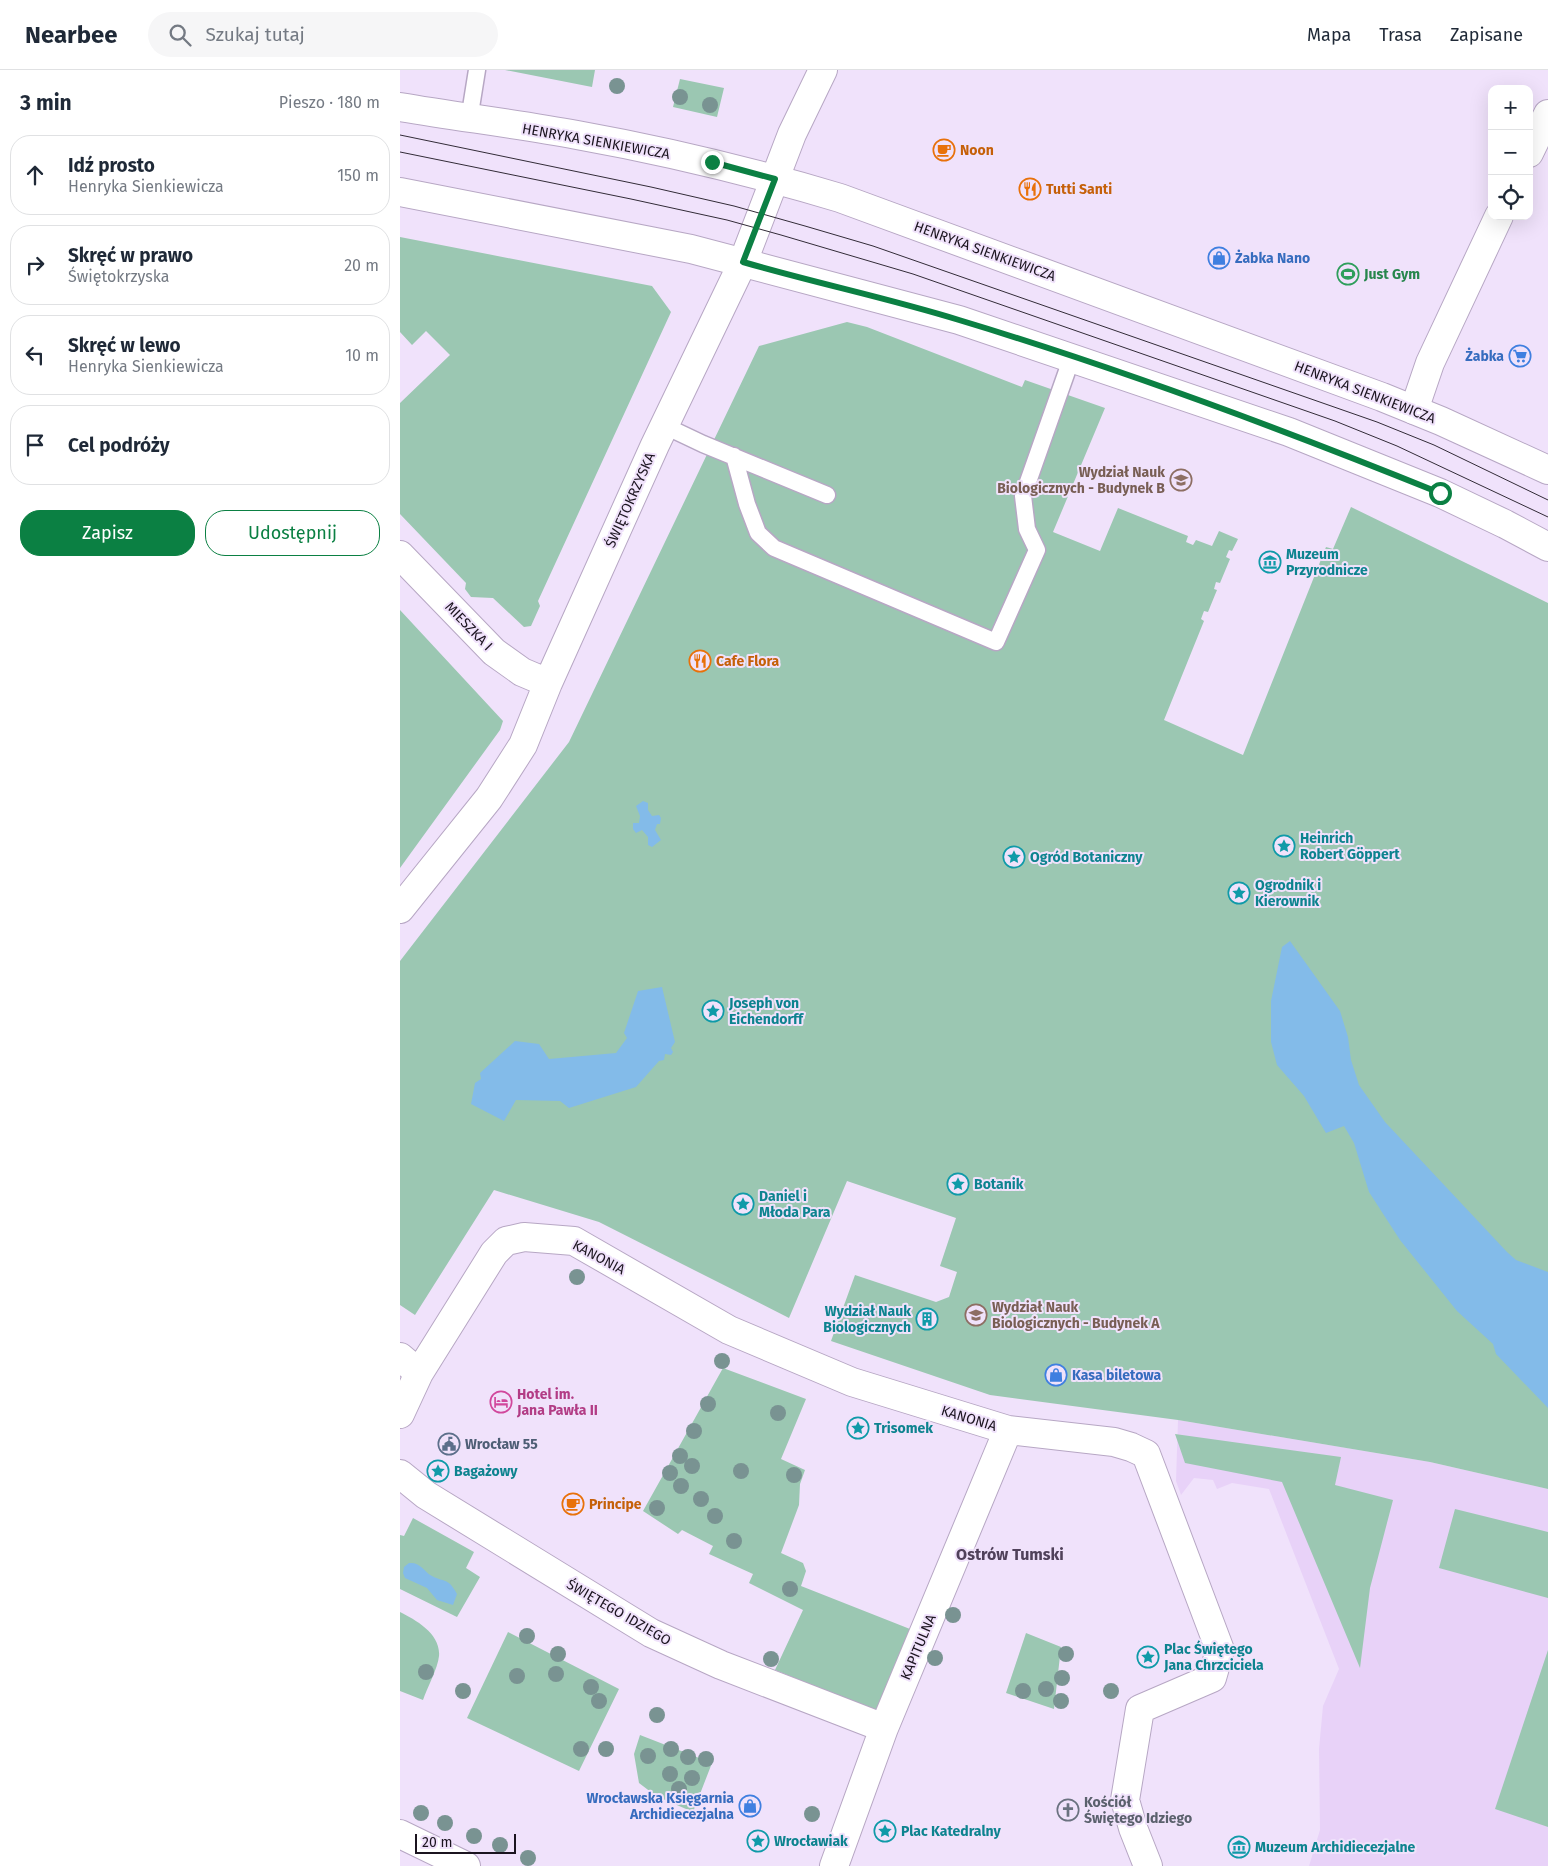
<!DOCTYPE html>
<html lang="pl">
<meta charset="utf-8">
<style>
:root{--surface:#fff;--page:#f6f6f7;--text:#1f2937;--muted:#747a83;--line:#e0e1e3;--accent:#0b8043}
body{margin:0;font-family:"Fira Sans",sans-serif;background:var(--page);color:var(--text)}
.controls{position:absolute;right:15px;top:15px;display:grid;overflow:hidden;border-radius:10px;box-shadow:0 5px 20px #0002}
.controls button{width:45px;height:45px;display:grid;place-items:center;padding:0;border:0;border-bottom:1px solid var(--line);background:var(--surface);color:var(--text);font:25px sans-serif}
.scale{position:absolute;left:15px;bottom:12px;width:101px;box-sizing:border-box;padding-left:5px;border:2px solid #1b141f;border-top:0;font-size:14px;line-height:18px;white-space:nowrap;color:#1b141f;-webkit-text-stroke:4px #f0e2fb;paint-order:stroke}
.stop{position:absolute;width:15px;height:15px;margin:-11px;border:4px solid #0b8043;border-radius:50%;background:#fff}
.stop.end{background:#0b8043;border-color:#fff;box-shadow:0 1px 5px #0008}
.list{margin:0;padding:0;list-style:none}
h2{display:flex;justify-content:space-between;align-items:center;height:65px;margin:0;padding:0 20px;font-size:21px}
h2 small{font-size:16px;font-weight:400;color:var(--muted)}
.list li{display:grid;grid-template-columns:32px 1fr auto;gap:15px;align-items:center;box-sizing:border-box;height:80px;margin:0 10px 10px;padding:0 10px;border:1px solid var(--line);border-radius:20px}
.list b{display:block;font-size:19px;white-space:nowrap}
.list p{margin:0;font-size:16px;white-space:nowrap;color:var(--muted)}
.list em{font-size:16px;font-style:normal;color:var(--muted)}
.actions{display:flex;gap:10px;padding:15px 20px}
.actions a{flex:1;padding:11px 0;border:1px solid var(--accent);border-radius:20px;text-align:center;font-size:18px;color:var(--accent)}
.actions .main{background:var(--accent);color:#fff}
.icon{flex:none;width:28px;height:28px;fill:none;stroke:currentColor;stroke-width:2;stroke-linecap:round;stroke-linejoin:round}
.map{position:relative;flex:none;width:1148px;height:1796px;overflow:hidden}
header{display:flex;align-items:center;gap:30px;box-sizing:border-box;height:70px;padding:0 25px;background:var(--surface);border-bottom:1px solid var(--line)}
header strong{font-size:24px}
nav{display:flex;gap:28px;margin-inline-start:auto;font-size:18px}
.search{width:350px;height:45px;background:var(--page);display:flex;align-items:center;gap:12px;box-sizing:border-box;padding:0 18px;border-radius:28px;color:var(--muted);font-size:19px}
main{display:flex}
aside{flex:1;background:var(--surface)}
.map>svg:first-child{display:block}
.built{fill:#e8d2f8}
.green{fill:#9bc7b2}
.water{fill:#83bbe9}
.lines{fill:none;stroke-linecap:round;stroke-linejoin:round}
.lane-casing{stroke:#b7a7c4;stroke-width:19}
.street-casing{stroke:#b7a7c4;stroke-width:30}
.secondary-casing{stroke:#b7a7c4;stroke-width:30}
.lane{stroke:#fff;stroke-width:16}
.street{stroke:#fff;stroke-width:28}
.secondary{stroke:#fff;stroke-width:28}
.tram{stroke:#322b37;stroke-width:1}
.tree{fill:#799392}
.route{stroke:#0b8043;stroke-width:6}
.labels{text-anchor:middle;stroke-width:4;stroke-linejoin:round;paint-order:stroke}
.street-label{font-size:14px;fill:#1b141f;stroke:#f0e2fb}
.food-label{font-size:14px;font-weight:bold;fill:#c56008;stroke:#f0e2fb;text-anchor:start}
.shop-label{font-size:14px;font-weight:bold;fill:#366cbe;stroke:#f0e2fb;text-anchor:start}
.leisure-label{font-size:14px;font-weight:bold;fill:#27864d;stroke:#f0e2fb;text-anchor:start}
.education-label{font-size:14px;font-weight:bold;fill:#785e54;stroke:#f0e2fb;text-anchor:end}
.culture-label{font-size:14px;font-weight:bold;fill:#0d838f;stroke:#f0e2fb;text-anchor:start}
.hotel-label{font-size:14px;font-weight:bold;fill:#b23c85;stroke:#f0e2fb;text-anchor:start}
.service-label{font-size:14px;font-weight:bold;fill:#4e5e75;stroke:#f0e2fb;text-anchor:start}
.worship-label{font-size:14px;font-weight:bold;fill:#5b616d;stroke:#f0e2fb;text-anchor:start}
.quarter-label{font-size:16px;font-weight:bold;fill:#50415a;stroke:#f0e2fb}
</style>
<header>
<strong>Nearbee</strong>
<div class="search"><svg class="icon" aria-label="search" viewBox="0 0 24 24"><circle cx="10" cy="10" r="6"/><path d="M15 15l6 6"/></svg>Szukaj tutaj</div>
<nav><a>Mapa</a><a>Trasa</a><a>Zapisane</a></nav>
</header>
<main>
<aside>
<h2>3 min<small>Pieszo · 180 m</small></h2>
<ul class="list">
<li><svg class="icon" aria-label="ahead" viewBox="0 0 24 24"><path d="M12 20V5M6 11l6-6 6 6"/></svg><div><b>Idź prosto</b><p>Henryka Sienkiewicza</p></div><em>150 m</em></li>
<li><svg class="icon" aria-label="right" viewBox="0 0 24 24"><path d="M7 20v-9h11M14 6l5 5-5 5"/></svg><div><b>Skręć w prawo</b><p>Świętokrzyska</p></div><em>20 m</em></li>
<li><svg class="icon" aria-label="left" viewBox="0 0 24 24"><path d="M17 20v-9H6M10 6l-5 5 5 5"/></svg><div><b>Skręć w lewo</b><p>Henryka Sienkiewicza</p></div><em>10 m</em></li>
<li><svg class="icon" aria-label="arrive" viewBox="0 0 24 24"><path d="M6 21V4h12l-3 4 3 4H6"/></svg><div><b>Cel podróży</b></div></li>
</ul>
<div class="actions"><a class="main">Zapisz</a><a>Udostępnij</a></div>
</aside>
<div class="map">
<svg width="1148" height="1796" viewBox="0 0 1148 1796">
<rect width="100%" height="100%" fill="#f0e2fb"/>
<path class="built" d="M778 1350 1030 1392 1148 1419V1796H909L920 1760 919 1679 923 1636 939 1599 869 1419 832 1413 817 1419 813 1410 794 1408 781 1425 776 1411Z"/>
<path class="green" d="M105 0H195L192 17Z
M280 9 324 18 317 47 273 37Z
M0 167 252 216 271 242 138 531 140 536 131 556 124 557 93 528 71 527 65 519 66 513 0 444V333L50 285 26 261 12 275 0 262Z
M447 252 467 257 622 317 625 310 705 338 653 462 700 481 718 438 788 466 786 472 793 475 796 470 812 476 819 461 838 469 832 481 829 480 826 487 830 489 820 513 816 512 814 519 817 520 808 542 804 541 801 549 804 551 764 650 843 685 926 477 933 479 951 437 1148 533V1419L1030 1392 778 1350 590 1325 431 1271 455 1205 536 1232 549 1227 557 1202 540 1196 556 1148 447 1111 389 1248 199 1152 94 1120 15 1245 0 1235V891L169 672 359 276Z
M0 540 103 651 100 660 0 798Z
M323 1298 406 1329 381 1389 405 1400 400 1414 399 1435 381 1483 403 1493 406 1501 401 1516 510 1559 476 1641 375 1600 403 1540 349 1513 353 1504 309 1484 313 1476 282 1460 278 1464 243 1441Z
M775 1364 941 1387 935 1415 993 1430 970 1518 960 1598 882 1412 785 1393Z
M1055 1439 1148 1462V1528L1039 1498Z
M13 1448 74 1482 66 1498 80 1507 57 1547 0 1519V1465L4 1466Z
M0 1542C16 1550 41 1564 39 1586 38 1598 27 1618 23 1630L0 1621Z
M108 1562 219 1619 179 1701 67 1648Z
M626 1563 661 1577 654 1639 606 1623Z
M1148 1580V1757L1095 1739Z
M240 1665 312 1693 293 1742 256 1726 239 1713 234 1684Z"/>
<path class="water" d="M243 731 248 733V740L252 746 259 745 261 748 260 754H257L255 760 261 770 252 777 248 775V767L242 760 236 763 233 759V753H239L240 746 236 736Z
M890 871 940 941 948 967 951 990 959 1015 985 1052 1107 1182 1116 1190 1148 1202V1338L1096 1284 1093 1274 1057 1241 1000 1170 969 1122 954 1073 944 1056 926 1063 904 1026 877 995 871 972V931L882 877Z
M262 917 275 972 271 978 273 982 271 985 265 984 264 990 259 991 236 1017 169 1038 160 1031 116 1030 104 1051 71 1034 75 1013 81 1009 80 1003 115 971 139 974 149 989 216 983 227 968 224 963 238 921Z
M9 1493C21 1492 23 1501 32 1506 45 1513 48 1507 57 1524L53 1535 37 1530 27 1518 5 1508 3 1503 4 1497Z"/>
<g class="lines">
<g class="lane-casing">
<path id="lane" d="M69 50 77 0
M265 356 303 374 427 425
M334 386 347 434 358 463 374 478 596 572 637 480 627 459 623 426 672 287"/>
</g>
<g class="street-casing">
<path id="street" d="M1129 83 1148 44
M1014 340 1030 293 1099 146
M0 485 94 582 122 602 148 613
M0 839 89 728 123 675 148 613 255 375 343 192 392 64 423 0
M0 1287 19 1303
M0 1344 19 1303 94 1183 106 1171 124 1167 174 1171 329 1260 452 1312 608 1360 714 1372 731 1377 746 1384 820 1580 812 1608 740 1639 725 1730 733 1758 748 1796
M0 1404 26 1425 251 1563 321 1595 484 1658
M0 1764 66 1796
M434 1796 484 1658 608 1360"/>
</g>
<g class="secondary-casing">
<path id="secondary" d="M0 37C59 47 118 54 177 65 266 81 353 102 440 128L982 327 1041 351 1148 400
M0 122 291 179 559 250 889 362 1040 423 1105 454 1148 477"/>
</g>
<use href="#lane" class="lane"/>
<use href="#street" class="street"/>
<use href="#secondary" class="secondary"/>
<path class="tram" d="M0 65 251 117 334 136 405 156 473 176 977 352 1034 375 1148 430
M0 82 231 129 327 150 381 165 513 204 935 351 997 376 1148 447"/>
</g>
<g class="tree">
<circle cx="217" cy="16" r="8"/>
<circle cx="280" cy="27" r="8"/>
<circle cx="310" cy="35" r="8"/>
<circle cx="177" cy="1207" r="8"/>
<circle cx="322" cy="1291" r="8"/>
<circle cx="308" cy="1334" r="8"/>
<circle cx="378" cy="1343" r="8"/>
<circle cx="294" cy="1361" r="8"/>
<circle cx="280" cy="1386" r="8"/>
<circle cx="292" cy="1396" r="8"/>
<circle cx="341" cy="1401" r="8"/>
<circle cx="270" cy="1403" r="8"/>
<circle cx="394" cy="1405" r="8"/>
<circle cx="281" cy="1416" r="8"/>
<circle cx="301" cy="1429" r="8"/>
<circle cx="257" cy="1438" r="8"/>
<circle cx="315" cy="1446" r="8"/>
<circle cx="334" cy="1471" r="8"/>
<circle cx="390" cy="1519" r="8"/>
<circle cx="553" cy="1545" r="8"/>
<circle cx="127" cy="1566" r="8"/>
<circle cx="158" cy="1584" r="8"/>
<circle cx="666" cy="1584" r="8"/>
<circle cx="535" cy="1588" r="8"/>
<circle cx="371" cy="1589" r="8"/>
<circle cx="26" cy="1602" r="8"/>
<circle cx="156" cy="1604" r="8"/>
<circle cx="117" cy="1606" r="8"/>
<circle cx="662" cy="1608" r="8"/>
<circle cx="191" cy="1617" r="8"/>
<circle cx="646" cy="1619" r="8"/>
<circle cx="63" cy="1621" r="8"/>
<circle cx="623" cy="1621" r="8"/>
<circle cx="711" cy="1621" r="8"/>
<circle cx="199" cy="1631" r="8"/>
<circle cx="661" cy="1631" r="8"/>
<circle cx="257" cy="1645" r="8"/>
<circle cx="181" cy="1679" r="8"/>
<circle cx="206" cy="1679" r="8"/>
<circle cx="271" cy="1679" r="8"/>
<circle cx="248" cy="1686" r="8"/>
<circle cx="288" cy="1687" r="8"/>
<circle cx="306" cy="1689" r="8"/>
<circle cx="270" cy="1704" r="8"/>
<circle cx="292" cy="1708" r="8"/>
<circle cx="279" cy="1719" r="8"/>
<circle cx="21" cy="1743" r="8"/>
<circle cx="412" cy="1744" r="8"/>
<circle cx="45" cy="1753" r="8"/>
<circle cx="74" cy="1766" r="8"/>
<circle cx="100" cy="1775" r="8"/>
<circle cx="128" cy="1788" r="8"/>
</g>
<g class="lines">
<path class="route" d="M312 92 375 109 343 192C415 213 488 228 559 250 722 299 882 359 1040 423"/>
</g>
<defs>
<g id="cafe-ring" transform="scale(1.125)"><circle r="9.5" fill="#f0e2fb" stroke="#e8710a" stroke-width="1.5"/><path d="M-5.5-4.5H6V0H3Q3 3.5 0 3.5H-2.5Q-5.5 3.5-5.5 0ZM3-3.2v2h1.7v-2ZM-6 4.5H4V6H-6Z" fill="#e8710a"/></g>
<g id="restaurant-ring" transform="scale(1.125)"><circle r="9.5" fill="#f0e2fb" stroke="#e8710a" stroke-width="1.5"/><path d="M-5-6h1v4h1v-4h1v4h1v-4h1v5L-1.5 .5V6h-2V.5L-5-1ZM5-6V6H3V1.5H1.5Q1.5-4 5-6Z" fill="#e8710a"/></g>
<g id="shop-ring" transform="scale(1.125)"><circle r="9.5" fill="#f0e2fb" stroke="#3f7fe0" stroke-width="1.5"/><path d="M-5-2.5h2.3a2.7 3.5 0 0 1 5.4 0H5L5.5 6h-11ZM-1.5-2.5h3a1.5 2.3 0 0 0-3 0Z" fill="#3f7fe0"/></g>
<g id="stadium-ring" transform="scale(1.125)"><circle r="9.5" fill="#f0e2fb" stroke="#2e9e5b" stroke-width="1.5"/><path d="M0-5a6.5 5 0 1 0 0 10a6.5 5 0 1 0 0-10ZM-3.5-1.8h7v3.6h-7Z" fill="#2e9e5b"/></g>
<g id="supermarket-ring" transform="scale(1.125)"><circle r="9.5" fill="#f0e2fb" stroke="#3f7fe0" stroke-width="1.5"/><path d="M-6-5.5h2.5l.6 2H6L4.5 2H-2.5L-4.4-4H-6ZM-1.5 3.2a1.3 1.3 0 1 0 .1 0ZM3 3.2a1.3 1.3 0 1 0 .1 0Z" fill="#3f7fe0"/></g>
<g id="university-ring" transform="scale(1.125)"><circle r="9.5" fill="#f0e2fb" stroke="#8d6e63" stroke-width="1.5"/><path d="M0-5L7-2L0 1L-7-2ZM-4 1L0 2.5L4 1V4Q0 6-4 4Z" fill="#8d6e63"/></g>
<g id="museum-ring" transform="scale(1.125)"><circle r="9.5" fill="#f0e2fb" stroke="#0f9aa8" stroke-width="1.5"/><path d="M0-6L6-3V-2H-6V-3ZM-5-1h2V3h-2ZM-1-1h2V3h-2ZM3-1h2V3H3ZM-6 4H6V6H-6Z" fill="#0f9aa8"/></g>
<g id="sight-ring" transform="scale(1.125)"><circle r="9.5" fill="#f0e2fb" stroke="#0f9aa8" stroke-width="1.5"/><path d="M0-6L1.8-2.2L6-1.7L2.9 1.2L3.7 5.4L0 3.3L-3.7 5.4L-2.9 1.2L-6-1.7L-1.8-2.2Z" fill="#0f9aa8"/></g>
<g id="building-ring" transform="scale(1.125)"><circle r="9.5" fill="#f0e2fb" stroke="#0f9aa8" stroke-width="1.5"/><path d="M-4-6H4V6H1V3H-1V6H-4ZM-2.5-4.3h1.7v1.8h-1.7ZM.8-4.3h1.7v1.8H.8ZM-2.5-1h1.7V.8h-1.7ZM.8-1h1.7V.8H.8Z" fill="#0f9aa8"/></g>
<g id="hotel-ring" transform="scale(1.125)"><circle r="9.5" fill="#f0e2fb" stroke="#d1479c" stroke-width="1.5"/><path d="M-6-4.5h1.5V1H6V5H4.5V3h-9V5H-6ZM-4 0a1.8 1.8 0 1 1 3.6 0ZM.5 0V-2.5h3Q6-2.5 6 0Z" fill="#d1479c"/></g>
<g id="civic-ring" transform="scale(1.125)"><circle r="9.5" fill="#f0e2fb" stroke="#5c6f8a" stroke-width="1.5"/><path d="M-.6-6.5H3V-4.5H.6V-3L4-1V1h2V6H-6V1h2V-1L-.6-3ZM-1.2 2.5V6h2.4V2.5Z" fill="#5c6f8a"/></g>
<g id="church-ring" transform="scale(1.125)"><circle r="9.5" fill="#f0e2fb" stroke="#6b7280" stroke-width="1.5"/><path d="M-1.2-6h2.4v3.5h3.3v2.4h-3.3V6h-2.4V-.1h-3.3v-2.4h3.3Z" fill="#6b7280"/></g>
</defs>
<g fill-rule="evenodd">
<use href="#cafe-ring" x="544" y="80"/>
<use href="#restaurant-ring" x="630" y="119"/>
<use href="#shop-ring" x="819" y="188"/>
<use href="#stadium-ring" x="948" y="204"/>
<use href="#supermarket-ring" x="1120" y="286"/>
<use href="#university-ring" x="781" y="410"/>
<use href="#museum-ring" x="870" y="492"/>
<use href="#restaurant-ring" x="300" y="591"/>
<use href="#sight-ring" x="884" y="776"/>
<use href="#sight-ring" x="614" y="787"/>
<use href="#sight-ring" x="839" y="823"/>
<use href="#sight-ring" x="313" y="941"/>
<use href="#sight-ring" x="558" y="1114"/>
<use href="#sight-ring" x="343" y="1134"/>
<use href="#university-ring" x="576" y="1245"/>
<use href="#building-ring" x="527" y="1249"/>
<use href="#shop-ring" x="656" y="1305"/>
<use href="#hotel-ring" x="101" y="1332"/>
<use href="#sight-ring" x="458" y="1358"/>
<use href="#civic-ring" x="49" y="1374"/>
<use href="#sight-ring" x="38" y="1401"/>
<use href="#cafe-ring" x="173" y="1434"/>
<use href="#sight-ring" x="748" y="1587"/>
<use href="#shop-ring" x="350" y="1736"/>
<use href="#church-ring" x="668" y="1740"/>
<use href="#sight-ring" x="485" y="1761"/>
<use href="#sight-ring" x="358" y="1771"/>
<use href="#museum-ring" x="839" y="1777"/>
</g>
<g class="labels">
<g class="street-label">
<text transform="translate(196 71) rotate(10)" y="5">HENRYKA SIENKIEWICZA</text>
<text transform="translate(585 181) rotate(20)" y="5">HENRYKA SIENKIEWICZA</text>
<text transform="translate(965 322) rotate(21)" y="5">HENRYKA SIENKIEWICZA</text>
<text transform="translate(230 430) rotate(-66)" y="5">ŚWIĘTOKRZYSKA</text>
<text transform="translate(69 556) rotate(46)" y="5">MIESZKA I</text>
<text transform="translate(199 1187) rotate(28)" y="5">KANONIA</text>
<text transform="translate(569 1348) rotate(17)" y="5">KANONIA</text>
<text transform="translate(219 1542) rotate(30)" y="5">ŚWIĘTEGO IDZIEGO</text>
<text transform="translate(518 1577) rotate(-67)" y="5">KAPITULNA</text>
</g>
<g class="food-label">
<text x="560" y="85">Noon</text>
<text x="646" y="124">Tutti Santi</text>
<text x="316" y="596">Cafe Flora</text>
<text x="189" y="1439">Principe</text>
</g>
<g class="shop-label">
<text x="835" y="193">Żabka Nano</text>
<text x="1104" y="291" text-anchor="end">Żabka</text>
<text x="672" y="1310">Kasa biletowa</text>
<text x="334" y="1733" text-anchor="end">Wrocławska Księgarnia<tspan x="334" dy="16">Archidiecezjalna</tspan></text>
</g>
<g class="leisure-label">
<text x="964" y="209">Just Gym</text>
</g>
<g class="education-label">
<text x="765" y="407">Wydział Nauk<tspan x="765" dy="16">Biologicznych - Budynek B</tspan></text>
<text x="592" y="1242" text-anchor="start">Wydział Nauk<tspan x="592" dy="16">Biologicznych - Budynek A</tspan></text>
</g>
<g class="culture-label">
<text x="886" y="489">Muzeum<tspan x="886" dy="16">Przyrodnicze</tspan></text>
<text x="900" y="773">Heinrich<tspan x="900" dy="16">Robert Göppert</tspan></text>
<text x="630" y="792">Ogród Botaniczny</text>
<text x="855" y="820">Ogrodnik i<tspan x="855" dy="16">Kierownik</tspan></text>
<text x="329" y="938">Joseph von<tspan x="329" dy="16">Eichendorff</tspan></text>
<text x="574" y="1119">Botanik</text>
<text x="359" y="1131">Daniel i<tspan x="359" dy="16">Młoda Para</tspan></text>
<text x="511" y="1246" text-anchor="end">Wydział Nauk<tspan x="511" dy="16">Biologicznych</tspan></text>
<text x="474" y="1363">Trisomek</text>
<text x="54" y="1406">Bagażowy</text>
<text x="764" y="1584">Plac Świętego<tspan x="764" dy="16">Jana Chrzciciela</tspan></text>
<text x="501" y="1766">Plac Katedralny</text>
<text x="374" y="1776">Wrocławiak</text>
<text x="855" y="1782">Muzeum Archidiecezjalne</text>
</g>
<g class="hotel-label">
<text x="117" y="1329">Hotel im.<tspan x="117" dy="16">Jana Pawła II</tspan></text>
</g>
<g class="service-label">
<text x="65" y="1379">Wrocław 55</text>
</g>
<g class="worship-label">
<text x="684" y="1737">Kościół<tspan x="684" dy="16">Świętego Idziego</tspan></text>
</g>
<g class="quarter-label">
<text x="610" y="1490">Ostrów Tumski</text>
</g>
</g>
</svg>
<div class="controls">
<button>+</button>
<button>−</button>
<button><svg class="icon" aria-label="locate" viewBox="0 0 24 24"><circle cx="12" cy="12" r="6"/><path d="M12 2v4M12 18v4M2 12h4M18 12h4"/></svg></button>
</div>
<div class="scale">20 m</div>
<div class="stop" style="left:1040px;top:423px"></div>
<div class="stop end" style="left:312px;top:92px"></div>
</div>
</main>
